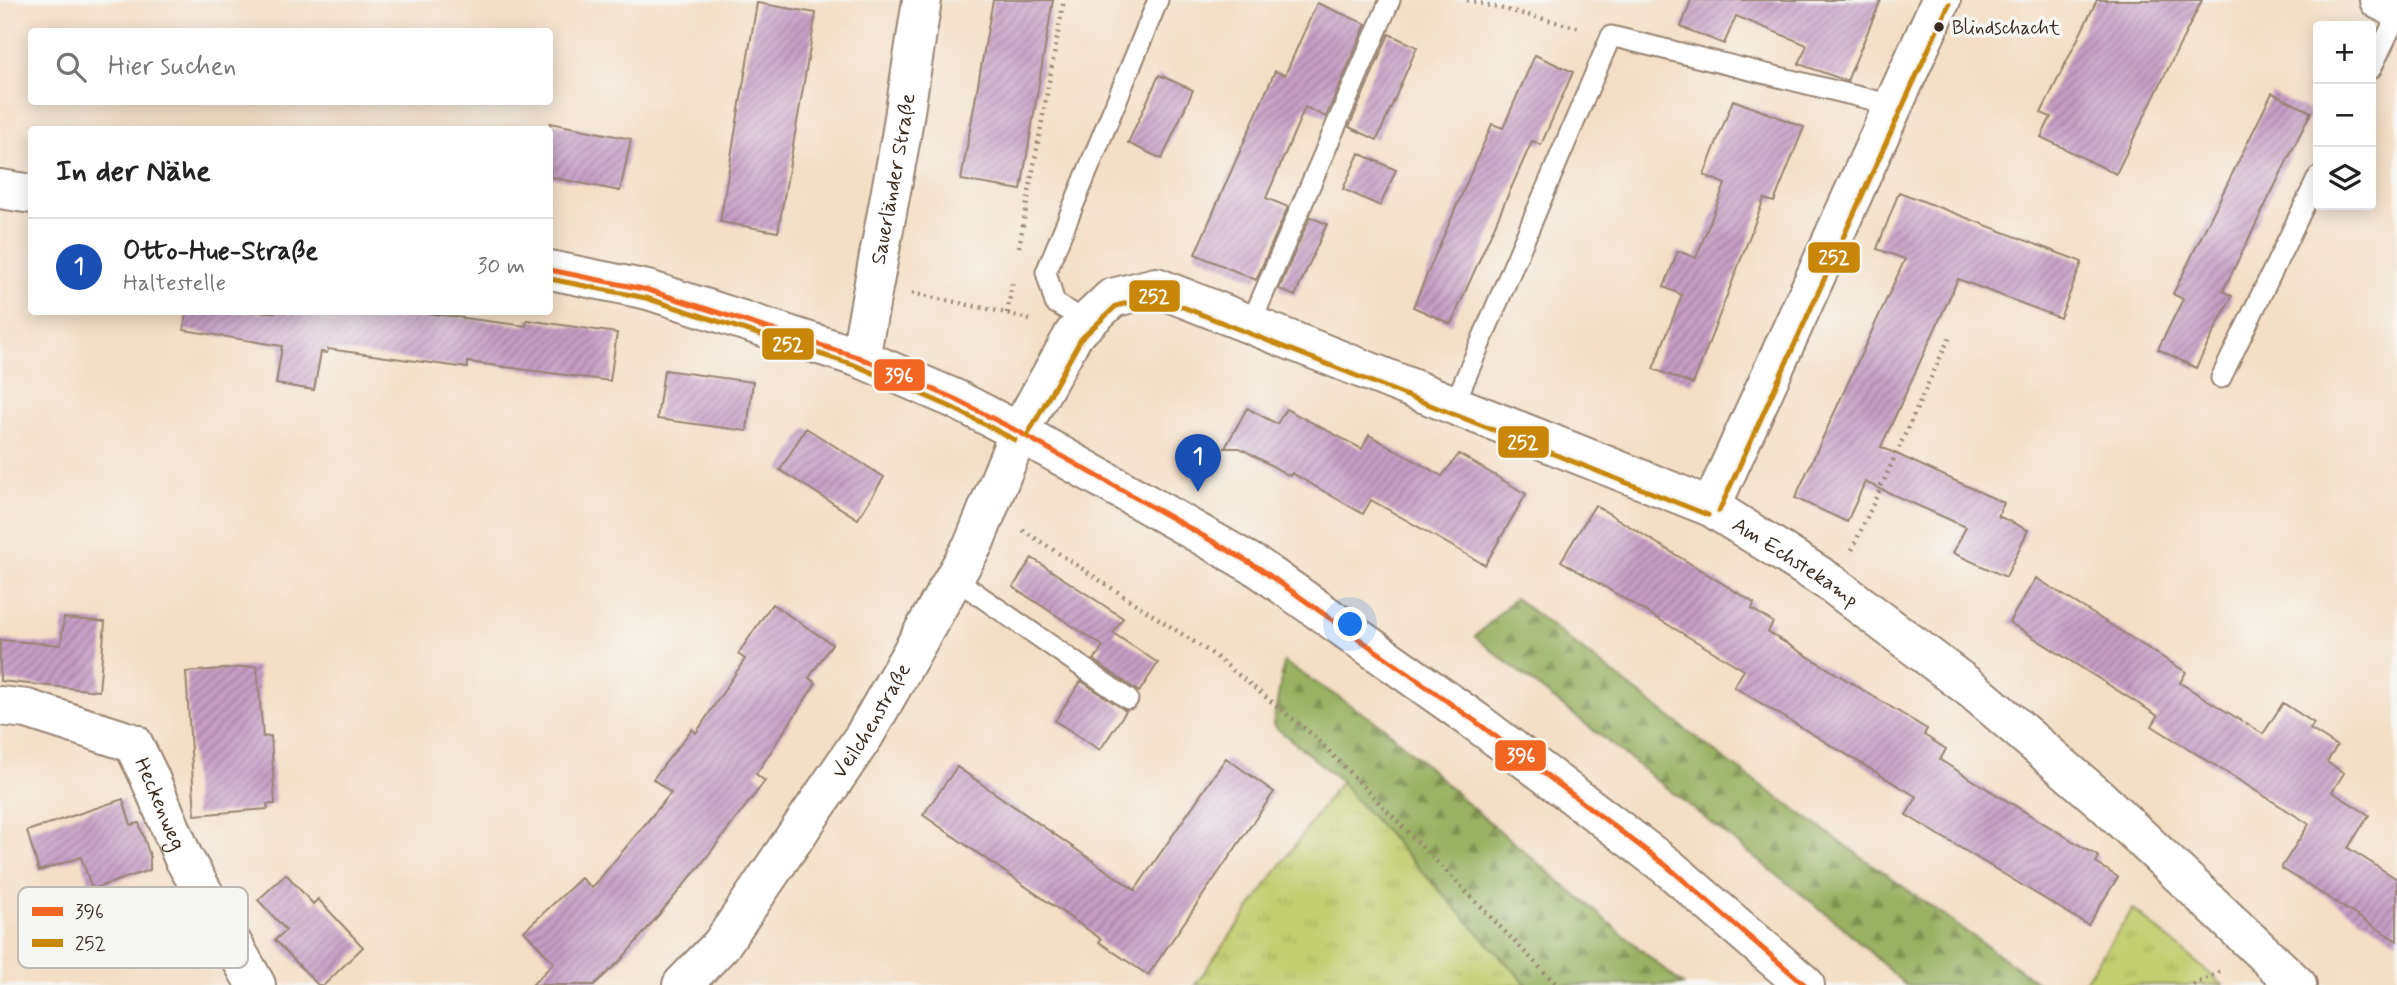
<!DOCTYPE html>
<html lang="de">
<meta charset="utf-8">
<style>
:root{--surface:#fff;--page:#f6f6f6;--text:#222;--muted:#767676;--line:#e0e0e0;--accent:#b5179e}
body{margin:0;font-family:Mynerve,sans-serif;background:var(--page);color:var(--text)}
.controls{position:absolute;right:21px;top:21px;display:grid;overflow:hidden;border-radius:7px;box-shadow:0 4px 18px #0003}
.controls button{width:63px;height:63px;display:grid;place-items:center;padding:0;border:0;border-bottom:2px solid var(--line);background:var(--surface);color:var(--text);font:35px sans-serif}
.you{position:absolute;left:1351px;top:625px;width:24px;height:24px;margin:-18px;border:5px solid #fff;border-radius:50%;background:#1a73e8;box-shadow:0 0 0 10px #1a73e833}
.badge{display:grid;place-items:center;width:46px;height:46px;border-radius:50%;background:var(--accent);color:#fff;font-size:23px;font-weight:700}
.pin{position:absolute;translate:-50% -58px;filter:drop-shadow(0 2px 4px #0008)}
.pin::after{content:'';position:absolute;top:37px;width:24px;height:21px;background:inherit;clip-path:polygon(0 0,100% 0,50% 100%)}
.list{margin:0;padding:0;list-style:none}
h2{display:flex;justify-content:space-between;align-items:center;height:91px;margin:0;padding:0 28px;font-size:30px}
h2 small{font-size:23px;font-weight:400;color:var(--muted)}
.list li{display:grid;grid-template-columns:46px 1fr auto;gap:21px;align-items:center;box-sizing:border-box;height:98px;padding:0 28px;border-top:2px solid var(--line)}
.list b{display:block;font-size:26px;white-space:nowrap}
.list p{margin:0;font-size:23px;white-space:nowrap;color:var(--muted)}
.list em{font-size:23px;font-style:normal;color:var(--muted)}
.icon{flex:none;width:38px;height:38px;fill:none;stroke:currentColor;stroke-width:2;stroke-linecap:round;stroke-linejoin:round}
.map{position:relative;flex:none;width:2397px;height:985px;overflow:hidden}
.search{position:absolute;background:var(--surface);box-shadow:0 4px 18px #0003;left:28px;top:28px;width:525px;height:77px;display:flex;align-items:center;gap:18px;box-sizing:border-box;padding:0 24px;border-radius:7px;color:var(--muted);font-size:26px}
.panel{position:absolute;background:var(--surface);box-shadow:0 4px 18px #0003;left:28px;top:126px;width:525px;height:189px;border-radius:7px}
.map>svg:first-child{display:block}
.grass{fill:url(#grass-tufts);stroke:#7e7c46;stroke-width:2}
.forest{fill:url(#forest-firs);stroke:#6a6e40;stroke-width:2}
.building{fill:url(#building-hatch)}
.lines{fill:none;stroke-linecap:round;stroke-linejoin:round}
.lane-casing{stroke:#988472;stroke-width:23}
.street-casing{stroke:#988472;stroke-width:42}
.secondary-casing{stroke:#988472;stroke-width:42}
.path{stroke:#988472;stroke-width:4.5;stroke-dasharray:2 5;stroke-linecap:butt}
.lane{stroke:#fff;stroke-width:19}
.street{stroke:#fff;stroke-width:38}
.secondary{stroke:#fff;stroke-width:38}
.bus-1-casing{stroke:#f6f6f2;stroke-width:10}
.bus-2-casing{stroke:#f6f6f2;stroke-width:10}
.bus-1{stroke:#f26522;stroke-width:5}
.bus-2{stroke:#c88708;stroke-width:5}
.bus-dot{fill:#3b2a1e;stroke:#f6f6f2;stroke-width:2.5}
.labels{text-anchor:middle;stroke-width:7;stroke-linejoin:round;paint-order:stroke}
.bus-label{font-size:19px;fill:#3b2a1e;stroke:#f6f6f2;text-anchor:start}
.street-label{font-size:21px;fill:#3b2a1e;stroke:#f6f6f2}
.key{fill:#f6f6f2;stroke:#beb9b2;stroke-width:2}
.key-label{font-size:19px;fill:#3b2a1e}
.line-badge{stroke:#f6f6f2;stroke-width:2.5}
.badge-label{font-size:19px;text-anchor:middle;font-weight:bold;fill:#fff}
</style>
<div class="map">
<svg width="2397" height="985" viewBox="0 0 2397 985">
<defs>
<pattern id="grass-tufts" width="24" height="20" patternUnits="userSpaceOnUse" patternTransform="scale(1.75)"><rect width="24" height="20" fill="#c2ce6f"/><path d="M3 7l-1-3M5 7V3M7 7l1-3M15 17l-1-3M17 17v-4M19 17l1-3" fill="none" stroke="#a8b160"/></pattern>
<pattern id="forest-firs" width="22" height="20" patternUnits="userSpaceOnUse" patternTransform="scale(1.75)"><rect width="22" height="20" fill="#99b162"/><path d="M5 1l3.5 6h-7zM16 11l3.5 6h-7z" fill="#7e9050"/></pattern>
<pattern id="building-hatch" width="6" height="6" patternUnits="userSpaceOnUse" patternTransform="scale(1.75)"><rect width="6" height="6" fill="#c69dc5"/><path d="M-1 1l2-2M0 6l6-6M5 7l2-2" fill="none" stroke="#a2809f"/></pattern>
</defs>
<rect width="100%" height="100%" fill="#f6f6f2"/>
<filter id="ink" filterUnits="userSpaceOnUse"><feTurbulence type="fractalNoise" baseFrequency=".0143" numOctaves="2"/><feDisplacementMap in="SourceGraphic" scale="14" xChannelSelector="R" yChannelSelector="G"/><feConvolveMatrix kernelMatrix="1 2 1 2 8 2 1 2 1" color-interpolation-filters="sRGB"/></filter>
<filter id="wash" filterUnits="userSpaceOnUse"><feTurbulence type="fractalNoise" baseFrequency=".00686" numOctaves="4" result="noise"/><feDisplacementMap in="SourceGraphic" scale="28" xChannelSelector="R" yChannelSelector="G"/><feGaussianBlur stdDeviation="1.57" result="paint"/><feColorMatrix in="noise" values="0 0 0 0 0 0 0 0 0 0 0 0 0 0 0 0 0 1.4 0 .05"/><feComposite in="paint" operator="in"/></filter>
<g filter="url(#wash)">
<rect width="100%" height="100%" fill="#f4dec5"/>
<path class="grass" d="M1341 781 1356 800 1527 985H1195Z
M2133 909 2223 985H2224H2082Z"/>
<path class="forest" d="M1515 598 1724 759 2041 985H1905L1842 926 1475 637Z
M1284 662 1384 727 1469 805 1683 985H1527L1356 800 1341 781 1273 725Z"/>
<g id="blocks">
<path class="building" d="M993 0H1053L1021 190 961 180Z
M1691 0H1881L1847 81 1799 64 1807 45 1736 16 1724 44 1681 27Z
M2097 0H2202L2116 174 2041 137 2051 117 2041 113Z
M757 3 816 13 778 232 720 222Z
M1317 3 1366 24 1326 117 1305 107 1282 161 1266 198 1288 207 1256 280 1195 254 1275 71 1285 75Z
M1389 34 1417 47 1377 140 1349 127Z
M1535 55 1573 72 1541 145 1532 141 1451 324 1413 307 1492 124 1503 128Z
M1159 75 1193 90 1162 159 1128 143Z
M2272 93 2311 112 2223 291 2232 296 2196 368 2158 349 2183 299 2173 294Z
M1733 100 1804 127 1774 202 1764 199 1693 384 1653 369 1682 295 1664 287 1678 251 1696 258 1725 184 1704 175Z
M550 123 631 139 620 191 550 177Z
M1359 153 1396 170 1380 206 1343 189Z
M1899 192 2082 262 2060 318 1958 279 1881 447 2004 503 1998 516 2028 530 2006 577 1953 553 1966 527 1865 482 1847 522 1795 498 1905 259 1877 249Z
M1310 217 1327 224 1295 296 1279 289Z
M186 312H418L526 326 527 320 617 333 610 381 468 362V368L328 349 327 353 321 352 314 390 276 384 282 346 184 330Z
M664 370 753 382 747 431 657 419Z
M1247 408 1277 424 1286 409 1362 449 1369 435 1442 476 1459 454 1526 494 1485 565 1371 500 1363 514 1292 473 1290 476 1240 448H1225Z
M806 428 884 477 858 519 780 470Z
M1595 505 1754 603 1752 609 1773 622 1768 632 1927 729 1924 735 1946 749 1940 760 2099 857 2096 863 2118 877 2088 925 1906 815 1917 797 1734 687 1744 670 1561 561Z
M1032 558 1123 618 1113 633 1158 663 1139 692 1094 660 1103 646 1013 587Z
M2036 578 2186 672 2180 683 2263 734 2283 703 2314 723 2310 729 2337 746 2327 762 2344 773 2332 792 2369 815 2348 848 2397 879V941L2281 868 2309 824 2152 726 2158 716 2009 622Z
M772 604 832 644 809 678 816 683 756 774 765 781 699 867 621 960 594 985H532L554 963 524 931 581 878 592 888 671 793 653 779 692 729 696 733 745 659 738 654Z
M64 618 105 622 99 691 0 681V640L61 645Z
M257 666 263 737 271 736 275 804H267L268 809 195 815 186 672Z
M1081 681 1126 711 1100 750 1055 721Z
M1226 758 1274 792 1148 975 1099 942 1101 939 923 815 957 767 1135 890Z
M123 799 131 825 139 823 150 856V870L92 889 81 857 39 871 27 831Z
M286 874 313 904 318 899 363 947 324 985H318L275 940 286 930 258 900Z"/>
</g>
</g>
<g filter="url(#ink)">
<use href="#blocks" fill-opacity="0" stroke="#988472" stroke-width="2"/>
<g class="lines">
<g class="lane-casing">
<path id="lane" d="M2371 69 2397 15
M1088 322 1055 303 1046 272 1158 0
M1251 323 1390 0
M2221 378 2318 177
M1454 405 1611 36 1893 105
M954 578 1128 699"/>
</g>
<g class="street-casing">
<g id="street">
<path d="M2379 0 2397 9"/>
<path id="s1" d="M860 358 901 137 922 0"/>
<path d="M1711 507 1941 0"/>
<path id="s2" d="M0 706 27 709 133 743 149 776 183 857 256 985"/>
<path id="s3" d="M682 985 721 945 864 736 974 543 1019 432 1074 334 1112 298 1156 287 1711 507 1831 583 1974 691 2101 800 2297 985"/>
</g>
</g>
<g class="secondary-casing">
<path id="secondary" d="M0 189 32 194
M550 270 648 290 860 358 955 399 1019 432 1184 525 1259 568 1475 721 1668 867 1805 985"/>
</g>
<path class="path" d="M1467 0 1580 28
M1019 247 1064 0
M912 293 1007 313 1030 320
M1007 313 1013 280
M1023 530 1214 655 1315 737 1557 985
M1852 550 1951 334
M2193 985 2223 970"/>
<use href="#lane" class="lane"/>
<use href="#street" class="street"/>
<use href="#secondary" class="secondary"/>
<g class="bus-1-casing">
<path id="bus-1" d="M550 270 648 290 860 358 955 399 1019 432 1184 525 1259 568 1475 721 1668 867 1805 985"/>
</g>
<g class="bus-2-casing">
<path id="bus-2" d="M550 279 646 298 857 366 951 407 1015 440
M1027 436 1081 339 1116 306 1155 296 1708 515
M1719 511 1949 4"/>
</g>
<use href="#bus-1" class="bus-1"/>
<use href="#bus-2" class="bus-2"/>
</g>
</g>
<circle class="bus-dot" cx="1939" cy="27" r="6"/>
<g class="labels">
<g class="bus-label">
<text x="1952" y="34">Blindschacht</text>
</g>
<g class="street-label">
<text dy="7" stroke="none"><textPath href="#s1" startOffset="182">Sauerländer Straße</textPath></text>
<text dy="7" stroke="none"><textPath href="#s3" startOffset="1559">Am Echstekamp</textPath></text>
<text dy="7" stroke="none"><textPath href="#s3" startOffset="326">Veilchenstraße</textPath></text>
<text dy="7" stroke="none"><textPath href="#s2" startOffset="205">Heckenweg</textPath></text>
</g>
</g>
<rect x="18" y="887" width="230" height="81" rx="10" class="key"/>
<rect x="32" y="907" width="31" height="9" fill="#f26522"/>
<rect x="32" y="939" width="31" height="8" fill="#c88708"/>
<g class="key-label">
<text x="75" y="918">396</text>
<text x="75" y="950">252</text>
</g>
<g class="line-badge">
<rect x="1807" y="241" width="54" height="33" rx="7" fill="#c88708"/>
<rect x="1128" y="279" width="53" height="34" rx="7" fill="#c88708"/>
<rect x="761" y="327" width="54" height="34" rx="7" fill="#c88708"/>
<rect x="873" y="358" width="53" height="34" rx="7" fill="#f26522"/>
<rect x="1497" y="425" width="53" height="34" rx="7" fill="#c88708"/>
<rect x="1494" y="739" width="53" height="33" rx="7" fill="#f26522"/>
</g>
<g class="badge-label">
<text x="1834" y="264">252</text>
<text x="1154" y="303">252</text>
<text x="788" y="351">252</text>
<text x="899" y="382">396</text>
<text x="1523" y="449">252</text>
<text x="1521" y="762">396</text>
</g>
</svg>
<div class="controls">
<button>+</button>
<button>−</button>
<button><svg class="icon" aria-label="layers" viewBox="0 0 24 24"><path d="M12 4l9 5-9 5-9-5zM3 14l9 5 9-5"/></svg></button>
</div>
<div class="you"></div>
<div class="pin badge" style="left:1198px;top:492px;background:#1a4fb4">1</div>
<div class="search"><svg class="icon" aria-label="search" viewBox="0 0 24 24"><circle cx="10" cy="10" r="6"/><path d="M15 15l6 6"/></svg>Hier suchen</div>
<section class="panel">
<h2>In der Nähe<small></small></h2>
<ul class="list">
<li><span class="badge" style="background:#1a4fb4">1</span><div><b>Otto-Hue-Straße</b><p>Haltestelle</p></div><em>30 m</em></li>
</ul>
</section>
</div>
